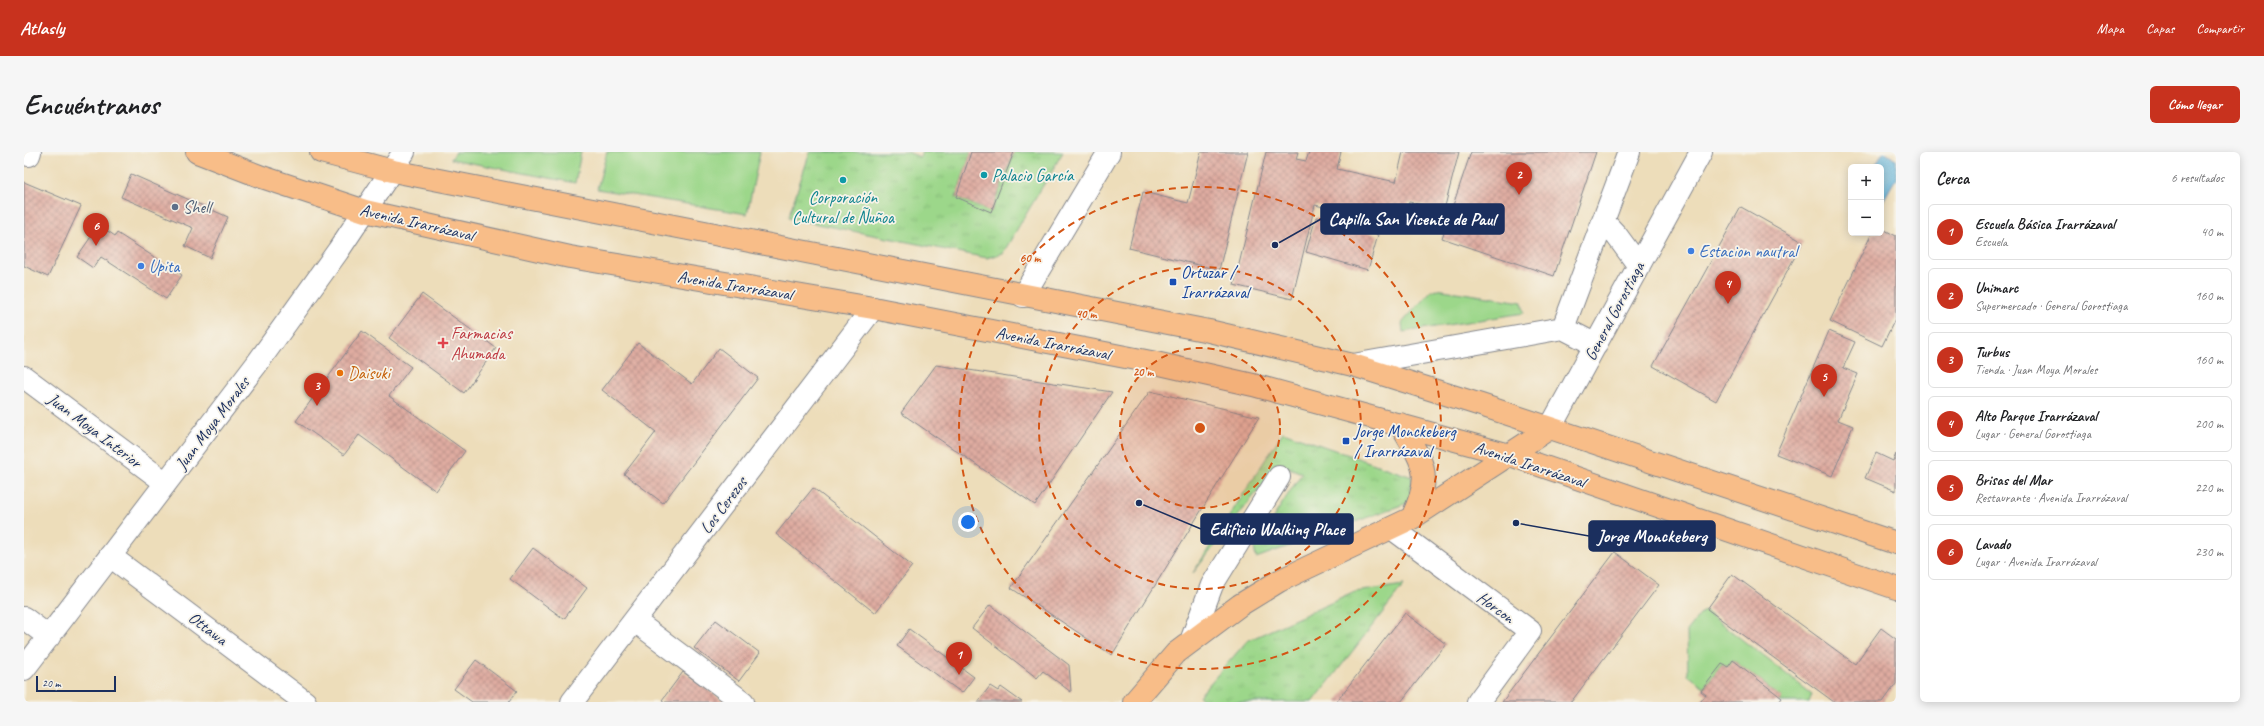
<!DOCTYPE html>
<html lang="es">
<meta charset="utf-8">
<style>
:root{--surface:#fff;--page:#f6f6f6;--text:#202124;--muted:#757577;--line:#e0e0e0;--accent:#c8321e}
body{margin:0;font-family:Caveat,sans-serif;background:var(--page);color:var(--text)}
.controls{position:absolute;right:12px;top:12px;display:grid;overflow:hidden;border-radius:6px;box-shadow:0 2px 10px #0003}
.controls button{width:36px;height:36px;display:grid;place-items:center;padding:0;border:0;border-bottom:1px solid var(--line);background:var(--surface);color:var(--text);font:20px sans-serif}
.scale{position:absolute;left:12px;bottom:10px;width:80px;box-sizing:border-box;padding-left:4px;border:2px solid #1b2f5e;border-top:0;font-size:11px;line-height:14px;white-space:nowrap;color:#1b2f5e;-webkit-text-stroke:3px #f7f3e8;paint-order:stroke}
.you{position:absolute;left:944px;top:370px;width:14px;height:14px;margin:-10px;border:3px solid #fff;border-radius:50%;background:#1a73e8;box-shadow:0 0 0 6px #1a73e833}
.badge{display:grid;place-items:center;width:26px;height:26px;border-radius:50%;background:var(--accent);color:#fff;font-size:13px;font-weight:700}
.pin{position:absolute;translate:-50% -33px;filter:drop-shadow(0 1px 2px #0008)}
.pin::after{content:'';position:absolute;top:21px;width:14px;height:12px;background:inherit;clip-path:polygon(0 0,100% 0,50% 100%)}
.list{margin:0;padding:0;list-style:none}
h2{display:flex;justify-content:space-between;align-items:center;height:52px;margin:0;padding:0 16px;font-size:17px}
h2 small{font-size:13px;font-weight:400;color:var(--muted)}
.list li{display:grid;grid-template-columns:26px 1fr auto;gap:12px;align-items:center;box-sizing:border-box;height:56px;margin:0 8px 8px;padding:0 8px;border:1px solid var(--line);border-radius:6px}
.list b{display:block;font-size:15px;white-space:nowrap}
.list p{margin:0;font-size:13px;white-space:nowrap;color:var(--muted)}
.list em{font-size:13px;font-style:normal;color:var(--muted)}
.map{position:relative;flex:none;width:1872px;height:550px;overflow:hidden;border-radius:6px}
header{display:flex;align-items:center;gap:24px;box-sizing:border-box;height:56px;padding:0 20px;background:var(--accent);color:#fff}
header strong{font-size:19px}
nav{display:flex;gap:22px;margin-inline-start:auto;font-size:14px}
.intro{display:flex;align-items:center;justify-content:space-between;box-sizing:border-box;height:96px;padding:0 24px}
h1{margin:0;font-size:28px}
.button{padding:10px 18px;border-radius:6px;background:var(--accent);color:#fff;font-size:14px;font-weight:700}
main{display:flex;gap:24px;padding:0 24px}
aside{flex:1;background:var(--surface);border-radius:6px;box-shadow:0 2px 10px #0003}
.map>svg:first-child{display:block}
.grass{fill:#9cd78a;stroke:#5c8374}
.park{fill:url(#park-tufts);stroke:#5c8374}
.water{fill:#5db1d9;stroke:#3c709c}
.building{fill:url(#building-cross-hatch)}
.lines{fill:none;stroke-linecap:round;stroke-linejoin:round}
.minor-casing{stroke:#84868c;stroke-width:24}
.major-casing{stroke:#84868c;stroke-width:24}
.minor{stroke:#fff;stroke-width:22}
.major{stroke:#f8bd88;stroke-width:22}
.ring{fill:none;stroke:#d45514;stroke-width:2;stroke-dasharray:7 5}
.culture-dot{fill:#0f9aa8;stroke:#f7f3e8;stroke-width:1.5}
.service-dot{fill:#5c6f8a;stroke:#f7f3e8;stroke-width:1.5}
.shop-dot{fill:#3f7fe0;stroke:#f7f3e8;stroke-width:1.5}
.transit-dot{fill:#1a4fb4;stroke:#f7f3e8;stroke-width:1.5}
.health-dot{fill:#e0444e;stroke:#f7f3e8;stroke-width:1.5}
.food-dot{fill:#e8710a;stroke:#f7f3e8;stroke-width:1.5}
.labels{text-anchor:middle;stroke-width:3.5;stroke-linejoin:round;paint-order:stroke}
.culture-label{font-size:17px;fill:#0d838f;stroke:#f7f3e8;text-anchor:start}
.service-label{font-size:17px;fill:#4e5e75;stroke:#f7f3e8;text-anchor:start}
.street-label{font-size:17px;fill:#1b2f5e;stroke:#f7f3e8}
.shop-label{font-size:17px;fill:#366cbe;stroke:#f7f3e8;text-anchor:start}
.transit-label{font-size:17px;fill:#164399;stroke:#f7f3e8;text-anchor:start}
.health-label{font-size:17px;fill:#be3a42;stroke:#f7f3e8;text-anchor:start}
.food-label{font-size:17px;fill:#c56008;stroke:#f7f3e8;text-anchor:start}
.centre{fill:#d45514;stroke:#f7f3e8;stroke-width:2}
.ring-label{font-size:12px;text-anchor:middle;font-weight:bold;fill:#d45514;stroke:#f7f3e8;stroke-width:3.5;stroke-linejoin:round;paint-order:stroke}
.leader{fill:none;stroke:#1b2f5e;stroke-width:1.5}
.callout-dot{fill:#1b2f5e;stroke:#f7f3e8;stroke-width:1.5}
.callout{fill:#1b2f5e;stroke:#1b2f5e;stroke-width:1.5}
.callout-label{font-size:18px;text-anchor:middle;font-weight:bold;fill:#fff}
</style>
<header>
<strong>Atlasly</strong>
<nav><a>Mapa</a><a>Capas</a><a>Compartir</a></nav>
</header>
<div class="intro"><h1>Encuéntranos</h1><a class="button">Cómo llegar</a></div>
<main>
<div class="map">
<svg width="1872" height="550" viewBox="0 0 1872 550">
<defs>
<pattern id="park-tufts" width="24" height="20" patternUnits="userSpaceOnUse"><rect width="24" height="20" fill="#9cd78a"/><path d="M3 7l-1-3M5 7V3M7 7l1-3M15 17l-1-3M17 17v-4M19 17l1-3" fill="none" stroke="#86b97a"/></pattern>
<pattern id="building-cross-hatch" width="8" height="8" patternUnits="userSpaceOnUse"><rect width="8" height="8" fill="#dfaca0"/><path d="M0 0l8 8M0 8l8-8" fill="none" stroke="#b48c86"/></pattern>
</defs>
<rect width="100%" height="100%" fill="#f7f3e8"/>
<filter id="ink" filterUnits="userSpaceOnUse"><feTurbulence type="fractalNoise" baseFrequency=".025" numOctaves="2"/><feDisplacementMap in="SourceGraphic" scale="8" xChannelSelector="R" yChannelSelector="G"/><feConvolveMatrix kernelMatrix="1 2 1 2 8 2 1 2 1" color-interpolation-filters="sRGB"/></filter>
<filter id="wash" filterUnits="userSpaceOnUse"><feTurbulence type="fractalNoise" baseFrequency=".012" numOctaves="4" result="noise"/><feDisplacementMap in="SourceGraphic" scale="16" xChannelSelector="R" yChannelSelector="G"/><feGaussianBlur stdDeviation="0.9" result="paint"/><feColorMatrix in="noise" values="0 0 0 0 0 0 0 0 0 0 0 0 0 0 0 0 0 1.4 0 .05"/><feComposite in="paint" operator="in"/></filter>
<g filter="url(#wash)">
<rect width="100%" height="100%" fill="#edddba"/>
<path class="grass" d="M432 0H557L551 31 427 7Z
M583 0H736L723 62 573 37Z
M1412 137 1498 150 1500 161 1379 180 1378 171 1407 139Z
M1680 458 1788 542 1785 550H1755L1758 546 1709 508 1704 515 1698 512 1680 535 1664 523 1663 479Z"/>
<path class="park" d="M786 0H883L896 5 898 0H944L947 1 932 45 967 60 990 0H1039L979 101 963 106 764 66Z
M1259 280 1388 325 1386 350 1232 406 1230 395 1278 321 1255 312 1169 421Z
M1380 433 1289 550H1182L1175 544 1223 489 1331 440Z"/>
<path class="water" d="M1859 0 1872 7V26L1859 49 1857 48V15H1850Z"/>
<g id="blocks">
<path class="building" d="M947 0H990L967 60 932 45Z
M1177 0H1224L1195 118 1105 96 1119 40 1164 51Z
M1242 0H1274L1272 7 1282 9 1285 0H1317L1313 17 1372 30 1379 0H1435L1420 58 1385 50 1380 74 1291 53 1268 147 1210 133Z
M1447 0H1572L1530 124 1418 86Z
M107 22 204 65 186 106 161 94 169 76 97 45Z
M0 30 57 54 24 125 0 114Z
M1717 55 1779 90 1692 249 1629 214Z
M1292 65 1354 83 1344 118 1282 100Z
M75 73 91 84 93 81 158 123 142 147 77 105 69 116 53 105Z
M1857 76 1872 84V165L1858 194 1806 169 1848 81H1857Z
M398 142 472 196 440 241 365 186Z
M338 179 387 215 365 244 441 299 412 339 335 283 320 303 272 269Z
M1805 179 1831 190 1819 216 1834 222 1814 268 1829 274 1808 324 1752 302Z
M614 191 668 232 695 196 734 226 639 351 600 322 632 280 578 238Z
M912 213 1088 240 1011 353 877 261Z
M1126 239 1235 265 1088 503 987 436Z
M1852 301 1869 309 1872 302V339L1841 326Z
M789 336 888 414 851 461 752 382Z
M509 396 563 436 540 467 486 427Z
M1591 400 1635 433 1547 550H1478Z
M1708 422 1831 512 1857 476 1872 487V532L1859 550H1810L1683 457Z
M966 453 1045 513 1047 540 1019 519 1013 526 948 476Z
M1381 461 1422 492 1377 550H1312Z
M692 468 736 501 715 529 670 496Z
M885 477 950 525 938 541 873 494Z
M452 508 493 539 485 550H448L430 537Z
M1709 508 1758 546 1755 550H1676L1682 543 1677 539 1698 512 1704 515Z
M659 520 701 550H641L638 548Z
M966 534 974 539 977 535 998 550H954Z"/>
</g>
</g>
<g filter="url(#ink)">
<use href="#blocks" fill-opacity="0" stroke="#84868c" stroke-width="1"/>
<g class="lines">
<g class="minor-casing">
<path id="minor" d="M5 3 6 0
M1579 69 1593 84 1615 114
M999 144 1085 0
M1539 176 1605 0
M1329 213 1539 176 1572 193
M0 225 142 331
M1526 276 1677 0
M1369 377 1506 479 1454 550
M86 404 281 550
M0 466 25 485
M611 469 719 550
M1167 489 1188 433 1255 325
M0 517 232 213 314 99 380 0
M548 550 849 156"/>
</g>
<g class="major-casing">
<path id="major" d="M173 0 238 25 341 59 546 105 849 156 1127 210 1229 233 1486 303 1872 436
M297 0 369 19 1185 179 1329 213 1457 253 1872 391
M1376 272C1400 313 1409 321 1388 366
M1110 550 1152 501 1216 453 1255 429 1388 366 1526 276"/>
</g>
<use href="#minor" class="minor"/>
<use href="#major" class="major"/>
</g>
</g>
<circle cx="1176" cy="276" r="80" fill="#d45514" fill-opacity=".12"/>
<g class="ring">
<circle cx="1176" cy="276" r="80"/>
<circle cx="1176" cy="276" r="161"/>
<circle cx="1176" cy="276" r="241"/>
</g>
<g class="culture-dot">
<circle cx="960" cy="23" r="4"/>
<circle cx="819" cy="28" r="4"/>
</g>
<circle class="service-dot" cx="151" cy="55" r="4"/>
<g class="shop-dot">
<circle cx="1667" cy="99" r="4"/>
<circle cx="117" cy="114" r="4"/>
</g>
<g class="transit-dot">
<rect x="1145" y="126" width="8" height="8" rx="2"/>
<rect x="1318" y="285" width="8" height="8" rx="2"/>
</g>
<path class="health-dot" d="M417 185h4v4h4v4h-4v4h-4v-4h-4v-4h4z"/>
<circle class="food-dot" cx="316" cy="221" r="4"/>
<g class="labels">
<g class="culture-label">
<text x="968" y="29">Palacio García</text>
<text x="819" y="51" text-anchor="middle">Corporación<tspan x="819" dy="20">Cultural de Ñuñoa</tspan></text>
</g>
<g class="service-label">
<text x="159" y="61">Shell</text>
</g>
<g class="street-label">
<text transform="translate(393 70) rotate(13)" y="6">Avenida Irarrázaval</text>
<text transform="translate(711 133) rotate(9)" y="6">Avenida Irarrázaval</text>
<text transform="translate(1590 159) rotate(-62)" y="6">General Gorostiaga</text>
<text transform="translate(1029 191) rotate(11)" y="6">Avenida Irarrázaval</text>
<text transform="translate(188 271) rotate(-53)" y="6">Juan Moya Morales</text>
<text transform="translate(71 278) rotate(37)" y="6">Juan Moya Interior</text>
<text transform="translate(1506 312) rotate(18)" y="6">Avenida Irarrázaval</text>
<text transform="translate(699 353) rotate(-53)" y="6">Los Cerezos</text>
<text transform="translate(1472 455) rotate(36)" y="6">Horcon</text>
<text transform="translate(184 476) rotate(37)" y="6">Ottawa</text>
</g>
<g class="shop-label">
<text x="1675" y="105">Estacion nautral</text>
<text x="125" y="120">Upita</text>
</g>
<g class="transit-label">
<text x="1157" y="126">Ortuzar /<tspan x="1157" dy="20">Irarrázaval</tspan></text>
<text x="1330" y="285">Jorge Monckeberg<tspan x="1330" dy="20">/ Irarrázaval</tspan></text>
</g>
<g class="health-label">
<text x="427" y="187">Farmacias<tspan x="427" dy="20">Ahumada</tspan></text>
</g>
<g class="food-label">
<text x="324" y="227">Daisuki</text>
</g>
</g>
<circle cx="1176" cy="276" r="6" class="centre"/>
<g class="ring-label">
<text x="1006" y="110">60 m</text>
<text x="1062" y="166">40 m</text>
<text x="1119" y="224">20 m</text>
</g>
<path class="leader" d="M1251 93L1297 67M1115 351L1177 377M1492 371L1565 384"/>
<g class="callout-dot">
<circle cx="1251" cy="93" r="4"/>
<circle cx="1115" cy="351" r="4"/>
<circle cx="1492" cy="371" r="4"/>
</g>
<g class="callout">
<rect x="1297" y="52" width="183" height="30" rx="4"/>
<rect x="1177" y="362" width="152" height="30" rx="4"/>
<rect x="1565" y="369" width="126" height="30" rx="4"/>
</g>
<g class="callout-label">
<text x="1388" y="73">Capilla San Vicente de Paul</text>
<text x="1253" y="383">Edificio Walking Place</text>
<text x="1628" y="390">Jorge Monckeberg</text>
</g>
</svg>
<div class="controls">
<button>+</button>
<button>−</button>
</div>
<div class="scale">20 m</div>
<div class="you"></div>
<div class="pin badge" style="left:935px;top:523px">1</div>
<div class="pin badge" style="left:1495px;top:43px">2</div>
<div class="pin badge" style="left:293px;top:254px">3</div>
<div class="pin badge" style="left:1704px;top:152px">4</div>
<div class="pin badge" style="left:1800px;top:245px">5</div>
<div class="pin badge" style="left:72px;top:94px">6</div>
</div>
<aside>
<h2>Cerca<small>6 resultados</small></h2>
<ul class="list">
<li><span class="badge">1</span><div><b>Escuela Básica Irarrázaval</b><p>Escuela</p></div><em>40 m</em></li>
<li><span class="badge">2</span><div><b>Unimarc</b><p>Supermercado · General Gorostiaga</p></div><em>160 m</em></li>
<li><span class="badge">3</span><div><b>Turbus</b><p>Tienda · Juan Moya Morales</p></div><em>160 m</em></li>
<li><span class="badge">4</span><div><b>Alto Parque Irarrázaval</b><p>Lugar · General Gorostiaga</p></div><em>200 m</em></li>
<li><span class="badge">5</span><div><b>Brisas del Mar</b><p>Restaurante · Avenida Irarrázaval</p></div><em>220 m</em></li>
<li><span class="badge">6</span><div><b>Lavado</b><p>Lugar · Avenida Irarrázaval</p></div><em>230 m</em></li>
</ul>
</aside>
</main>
